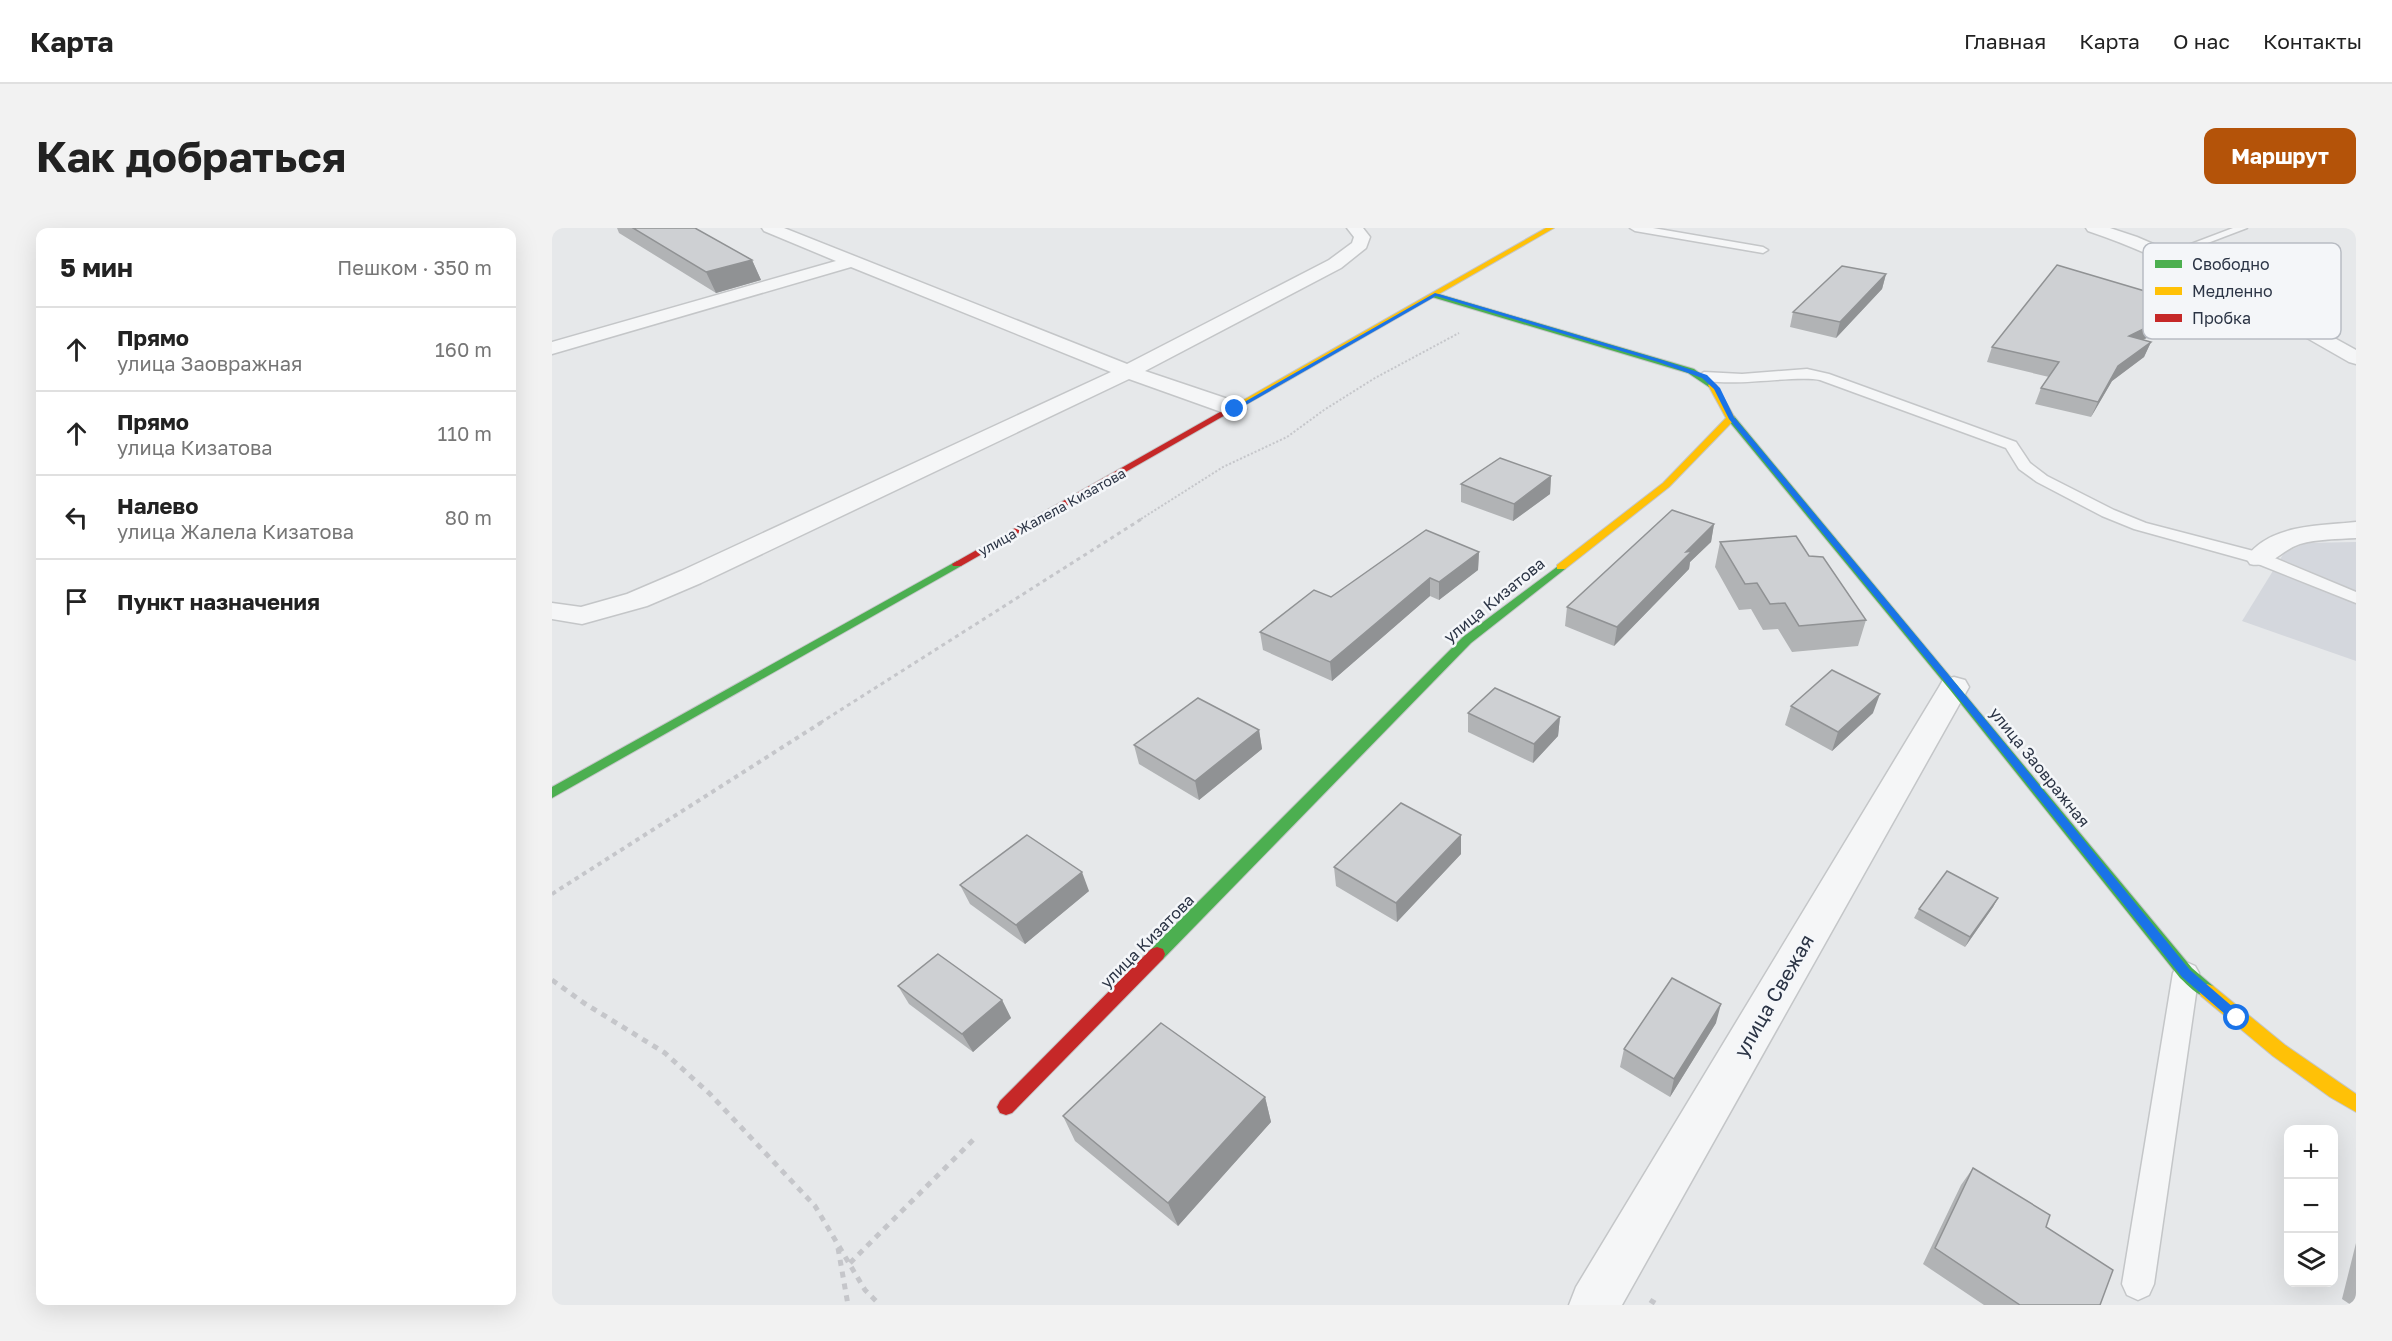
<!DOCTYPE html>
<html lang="ru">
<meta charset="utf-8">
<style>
:root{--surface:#fff;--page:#f2f2f2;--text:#222;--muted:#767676;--line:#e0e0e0;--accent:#b45309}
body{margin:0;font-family:"Golos Text",sans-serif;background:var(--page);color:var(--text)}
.controls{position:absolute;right:18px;bottom:18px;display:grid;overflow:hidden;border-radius:12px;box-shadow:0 6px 24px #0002}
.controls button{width:54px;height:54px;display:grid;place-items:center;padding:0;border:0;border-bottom:2px solid var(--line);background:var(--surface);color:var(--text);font:30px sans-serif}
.stop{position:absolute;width:18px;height:18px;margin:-14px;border:4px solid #1a73e8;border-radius:50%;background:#fff}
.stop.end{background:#1a73e8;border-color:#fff;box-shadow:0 2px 6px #0008}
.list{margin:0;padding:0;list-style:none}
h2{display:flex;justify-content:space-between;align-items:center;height:78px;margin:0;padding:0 24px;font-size:26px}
h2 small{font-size:20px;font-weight:400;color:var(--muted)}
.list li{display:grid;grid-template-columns:39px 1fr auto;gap:18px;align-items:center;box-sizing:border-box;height:84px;padding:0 24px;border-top:2px solid var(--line)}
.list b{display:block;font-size:22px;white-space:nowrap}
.list p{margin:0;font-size:20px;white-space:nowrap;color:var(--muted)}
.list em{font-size:20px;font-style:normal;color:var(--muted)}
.icon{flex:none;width:33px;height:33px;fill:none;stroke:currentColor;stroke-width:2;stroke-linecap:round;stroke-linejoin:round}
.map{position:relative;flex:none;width:1804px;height:1077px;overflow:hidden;border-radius:12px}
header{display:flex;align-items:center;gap:36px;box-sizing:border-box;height:84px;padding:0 30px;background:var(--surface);border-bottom:2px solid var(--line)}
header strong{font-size:28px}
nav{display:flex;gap:33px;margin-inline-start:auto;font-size:21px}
.intro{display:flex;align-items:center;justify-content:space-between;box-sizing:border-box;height:144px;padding:0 36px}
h1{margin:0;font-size:42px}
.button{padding:15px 27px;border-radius:12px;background:var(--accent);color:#fff;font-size:21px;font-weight:700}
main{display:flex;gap:36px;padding:0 36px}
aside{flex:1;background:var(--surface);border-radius:12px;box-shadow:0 6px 24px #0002}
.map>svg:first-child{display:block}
.built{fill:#d4d7dd}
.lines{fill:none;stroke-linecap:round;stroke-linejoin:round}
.lane-casing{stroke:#c4c6c8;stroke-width:3}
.street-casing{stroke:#c4c6c8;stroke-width:3}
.fast-casing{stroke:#c4c6c8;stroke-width:2}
.slow-casing{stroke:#c4c6c8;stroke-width:2}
.jam-casing{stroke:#c4c6c8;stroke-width:2}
.path-far3{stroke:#c5c6ca;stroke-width:2;stroke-dasharray:2 2;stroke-linecap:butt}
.path-far2{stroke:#c5c6ca;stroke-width:3;stroke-dasharray:4 4;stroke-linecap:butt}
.path-far1{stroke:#c5c6ca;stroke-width:4;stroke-dasharray:4.5 4.5;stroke-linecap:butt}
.path{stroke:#c5c6ca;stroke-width:5;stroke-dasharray:6 6;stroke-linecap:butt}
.lane{fill:#f5f6f7;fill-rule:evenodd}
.street{fill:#f5f6f7;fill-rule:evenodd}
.fast{fill:#4caf50;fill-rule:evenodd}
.slow{fill:#ffc107;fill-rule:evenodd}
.jam{fill:#c62828;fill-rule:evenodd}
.wall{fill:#b1b3b5}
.shaded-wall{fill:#909294}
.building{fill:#ced0d3;stroke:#909294;stroke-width:1.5}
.route{fill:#1a73e8}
.labels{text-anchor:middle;stroke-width:5;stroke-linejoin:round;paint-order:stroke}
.far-street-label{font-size:14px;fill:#2b3445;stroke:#f4f6f9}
.street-label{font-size:16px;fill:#2b3445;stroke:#f4f6f9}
.near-street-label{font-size:20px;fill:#2b3445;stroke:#f4f6f9}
.key{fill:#f4f6f9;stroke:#b8bcc3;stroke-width:1.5}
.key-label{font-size:16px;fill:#2b3445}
</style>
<header>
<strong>Карта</strong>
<nav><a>Главная</a><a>Карта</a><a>О нас</a><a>Контакты</a></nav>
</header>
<div class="intro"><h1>Как добраться</h1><a class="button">Маршрут</a></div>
<main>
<aside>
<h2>5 мин<small>Пешком · 350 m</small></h2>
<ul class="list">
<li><svg class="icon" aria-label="ahead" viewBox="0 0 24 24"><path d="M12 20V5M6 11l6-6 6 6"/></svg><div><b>Прямо</b><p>улица Заовражная</p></div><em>160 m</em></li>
<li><svg class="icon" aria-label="ahead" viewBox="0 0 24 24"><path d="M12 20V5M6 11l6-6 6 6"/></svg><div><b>Прямо</b><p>улица Кизатова</p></div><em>110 m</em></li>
<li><svg class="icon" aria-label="left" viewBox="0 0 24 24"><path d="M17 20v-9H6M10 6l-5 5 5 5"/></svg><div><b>Налево</b><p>улица Жалела Кизатова</p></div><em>80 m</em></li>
<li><svg class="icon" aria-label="arrive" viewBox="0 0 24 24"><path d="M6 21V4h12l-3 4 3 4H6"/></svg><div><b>Пункт назначения</b></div></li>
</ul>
</aside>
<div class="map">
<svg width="1804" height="1077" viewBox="0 0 1804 1077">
<rect width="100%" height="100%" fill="#e6e8ea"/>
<path class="built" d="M1804 314V433L1690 393 1732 325 1754 315Z"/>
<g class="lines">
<g class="lane-casing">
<path id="lane" d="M1078 0H1101L1211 19 1216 22 1211 25 1083 3Z
M1681 0H1695L1619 29H1611L1610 27Z
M1710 75 1714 76V80L1653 104H1645L1643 101Z
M1255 141 1277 146 1464 214 1478 235 1495 248 1562 282 1594 295 1713 326 1804 364V375L1701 334 1582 301 1550 288 1485 254 1467 241 1454 220 1268 152C1242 146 1161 163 1145 148L1152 144 1190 146Z
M1634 734 1643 738 1647 745 1602 1056 1597 1067 1586 1072 1575 1067 1570 1056 1621 745 1625 738Z"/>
</g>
<g class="street-casing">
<path id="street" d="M210 0H232L575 136 777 32 800 15 802 9 795 0H811L818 9 814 20 789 40 593 143 691 176 694 181 691 186 683 187 675 186 577 151 149 355 95 378 30 396 0 391V375L29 379 75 366 129 343 559 144 299 39 0 126V114L284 33 212 3Z
M1534 0H1558L1585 9 1650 37 1804 122V136L1797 134C1712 86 1629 34 1536 3Z
M1804 294V310C1786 311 1765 311 1748 316 1729 322 1718 341 1698 336L1694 330C1717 296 1768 298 1804 294Z
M1402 449 1413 452 1417 459 1070 1077H1017L1024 1059 1387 459 1391 452Z"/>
</g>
<g class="fast-casing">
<path id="fast" d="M883 65 1142 141 1164 157 1157 159 1136 145 880 69 879 67Z
M1176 188H1182L1640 740 1661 758 1663 763 1661 768C1648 772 1637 758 1628 750L1398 462 1176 192Z
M405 333 410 336 409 338 0 570V559Z
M1009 336 1014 339 1013 341 919 415 611 731 605 733 599 731 597 726 599 721 911 409Z"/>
</g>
<g class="slow-casing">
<path id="slow" d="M994 0H1002L674 188 667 186Z
M1160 154 1164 157 1183 190 1182 192 1117 259 1013 341H1005V337L1111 255 1174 190 1156 157Z
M1655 756 1661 758 1733 817 1804 866V884L1778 869 1721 828 1649 768 1647 763 1649 758Z"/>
</g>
<g class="jam-casing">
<path id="jam" d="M668 184 675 186 409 338H401L400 336Z
M605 719 611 721 613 726 611 731 460 885 454 887 448 885 445 879 448 873 599 721Z"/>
</g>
<path class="path-far3" d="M589 291 671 239 735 209 772 182 823 150 907 105"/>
<path class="path-far2" d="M268 495 591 290"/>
<path class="path-far1" d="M0 666 270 494"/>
<path class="path" d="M0 752 32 775 113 825 158 866 263 978 313 1062 328 1077
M286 1020 296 1077
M298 1035 424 909
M1098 1072 1106 1077"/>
<use href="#lane" class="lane"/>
<use href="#street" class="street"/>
<use href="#fast" class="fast"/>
<use href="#slow" class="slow"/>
<use href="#jam" class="jam"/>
</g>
<path class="wall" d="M65 0H143L200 32 209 52 164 65 67 5Z
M1334 46 1330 61 1284 110 1238 99 1241 84Z
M1633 91 1591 112 1599 114 1592 129 1560 153 1539 189 1483 176 1489 160 1497 149 1435 134 1440 119Z
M999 248 998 266 961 293 909 274V256Z
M1162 296 1159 314 1138 334 1137 341 1062 418 1013 398 1015 379Z
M1168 314 1257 328 1314 392 1306 418 1240 424 1226 401 1211 402 1199 381 1187 382 1163 339Z
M927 324 926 342 887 372 878 368 780 453 711 422 708 404 779 369Z
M1239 478 1321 485 1280 523 1233 497Z
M916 485 1008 489 1006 508 981 535 916 504Z
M707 502 710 521 647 572 587 536 582 517Z
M909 607V626L845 694 784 658 782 639Z
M408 657 537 663 473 716 418 676Z
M1446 670 1441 679 1413 719 1362 690 1367 681Z
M346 758 450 772 459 790 421 824 357 776Z
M1164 795 1118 869 1068 839 1072 821Z
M713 869 719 894 626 998 523 913 511 888Z
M1421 940 1494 999 1548 1077H1432L1371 1036 1409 957Z
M1804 1015V1077H1799L1790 1071Z"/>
<path class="shaded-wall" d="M200 32 209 52 164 65 154 44Z
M1334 46 1330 61 1284 110 1288 94Z
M1640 77 1633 91 1570 122 1577 108Z
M1599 114 1592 129 1560 153 1539 189 1546 174 1566 138Z
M999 248 998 266 961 293 962 276Z
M1162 296 1159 314 1138 334 1137 341 1062 418 1065 399 1134 324Z
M927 324 926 342 887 372V354Z
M878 350V368L780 453 778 434Z
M1328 466 1321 485 1280 523 1286 504Z
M1008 489 1006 508 981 535 982 516Z
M707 502 710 521 647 572 643 553Z
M909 607V626L845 694 844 675Z
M530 644 537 663 473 716 464 697Z
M1446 670 1441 679 1413 719 1418 709Z
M450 772 459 790 421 824 410 806Z
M1169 776 1164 795 1118 869 1122 851Z
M713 869 719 894 626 998 616 975Z"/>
<path class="building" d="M81 0H143L200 32 154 44Z
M1505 37 1640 77 1577 108 1599 114 1566 138 1546 174 1489 160 1507 134 1440 119Z
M1290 38 1334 46 1288 94 1241 84Z
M948 230 999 248 962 276 909 256Z
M1120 282 1162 296 1134 324 1140 323 1065 399 1015 379Z
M874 302 927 324 887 354 878 350 778 434 708 404 762 362 779 369Z
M1244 308 1257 328 1271 329 1314 392 1247 398 1233 375 1218 376 1205 355 1193 356 1168 314Z
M1280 442 1328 466 1286 504 1239 478Z
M943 460 1008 489 982 516 916 485Z
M646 470 707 502 643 553 582 517Z
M849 575 909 607 844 675 782 639Z
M475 607 530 644 464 697 408 657Z
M1395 643 1446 670 1418 709 1367 681Z
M386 726 450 772 410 806 346 758Z
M1120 750 1169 776 1122 851 1072 821Z
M609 795 713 869 616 975 511 888Z
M1421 940 1498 987 1494 999 1561 1042 1548 1077H1468L1383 1020Z"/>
<path class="route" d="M883 65 1110 132 1155 147 1168 160 1182 189 1405 457 1638 742 1689 786V793H1681L1630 749 1399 461 1177 191 1162 161 1150 150 1106 134 884 68 685 182 680 181Z"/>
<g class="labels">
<g class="far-street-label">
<text transform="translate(500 284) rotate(-29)" y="5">улица Жалела Кизатова</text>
</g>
<g class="street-label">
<text transform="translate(942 372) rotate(-39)" y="6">улица Кизатова</text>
<text transform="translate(1488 539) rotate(51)" y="6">улица Заовражная</text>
<text transform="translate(595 713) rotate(-45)" y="6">улица Кизатова</text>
</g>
<g class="near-street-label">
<text transform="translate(1222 768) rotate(-60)" y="7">улица Свежая</text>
</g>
</g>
<rect x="1591" y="15" width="198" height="96" rx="9" class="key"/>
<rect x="1603" y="32" width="27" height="8" fill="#4caf50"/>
<rect x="1603" y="59" width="27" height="8" fill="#ffc107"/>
<rect x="1603" y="86" width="27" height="8" fill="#c62828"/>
<g class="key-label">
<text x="1640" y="42">Свободно</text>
<text x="1640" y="69">Медленно</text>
<text x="1640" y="96">Пробка</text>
</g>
</svg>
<div class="controls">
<button>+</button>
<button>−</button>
<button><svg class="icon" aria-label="layers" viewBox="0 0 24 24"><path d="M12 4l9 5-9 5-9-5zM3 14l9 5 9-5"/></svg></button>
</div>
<div class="stop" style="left:1685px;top:790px"></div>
<div class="stop end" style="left:683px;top:181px"></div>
</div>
</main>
